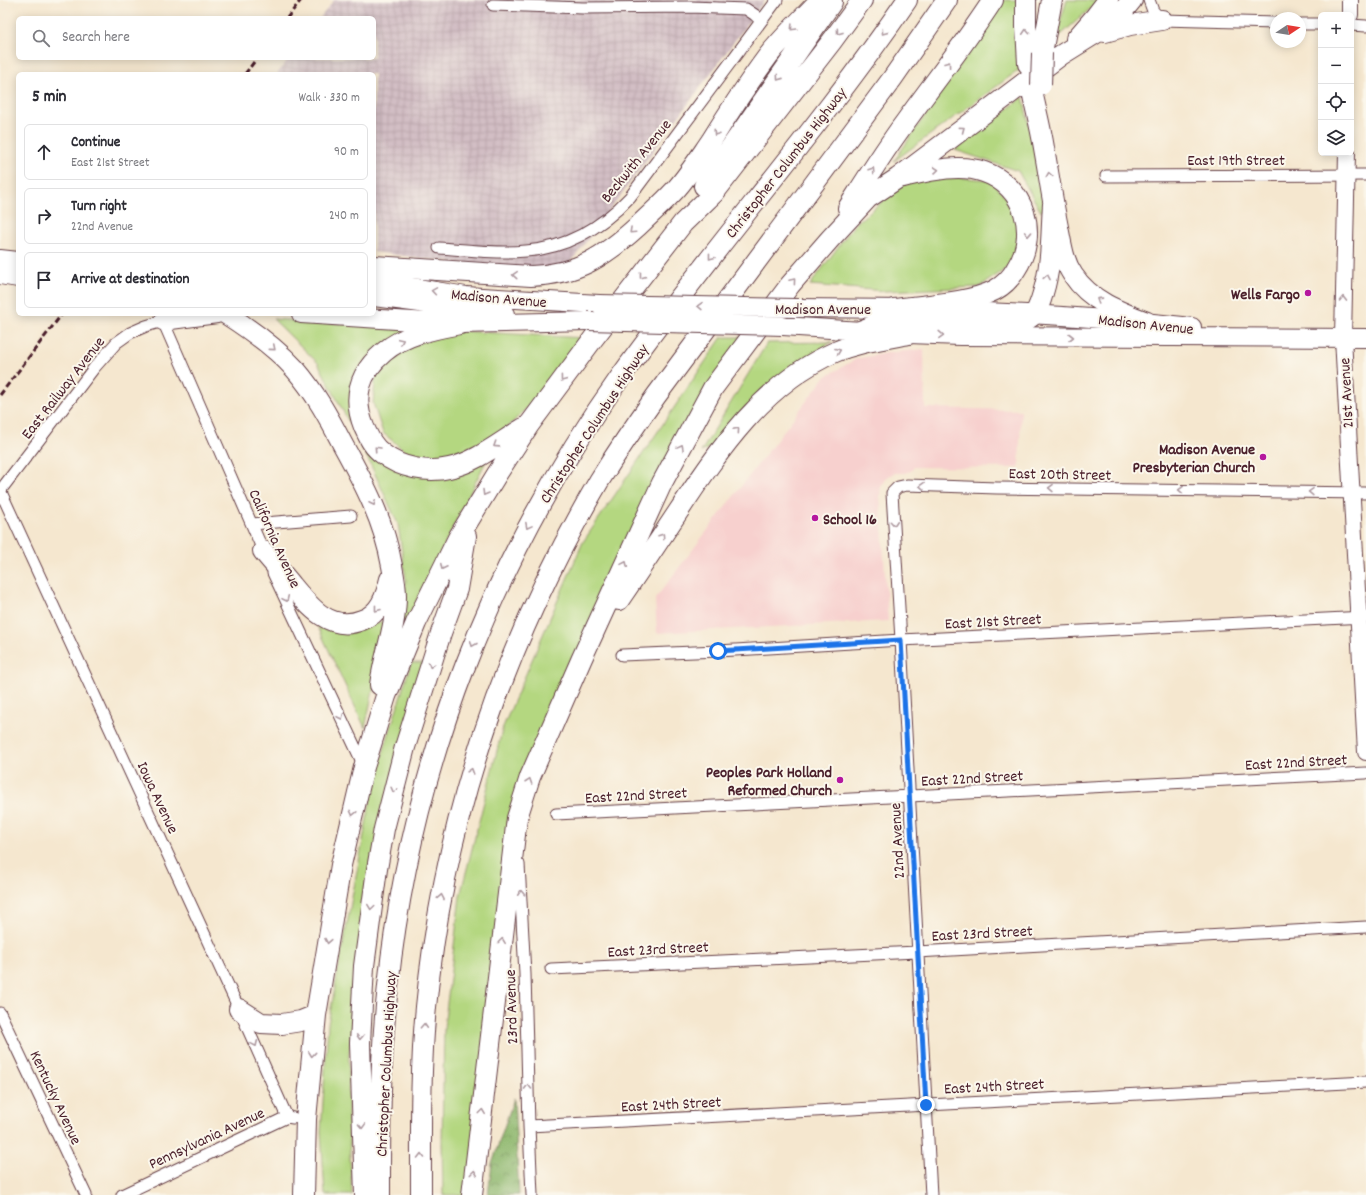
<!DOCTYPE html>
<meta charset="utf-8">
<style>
:root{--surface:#fff;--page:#f2f2f3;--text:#2b2b33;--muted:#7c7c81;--line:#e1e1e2}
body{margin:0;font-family:Dekko,sans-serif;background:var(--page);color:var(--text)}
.controls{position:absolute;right:12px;top:12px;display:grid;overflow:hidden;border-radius:6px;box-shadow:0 2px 10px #0003}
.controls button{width:36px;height:36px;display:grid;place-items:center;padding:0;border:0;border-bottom:1px solid var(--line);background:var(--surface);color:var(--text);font:20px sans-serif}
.compass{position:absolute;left:1270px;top:12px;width:36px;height:36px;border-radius:50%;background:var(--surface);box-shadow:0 2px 10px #0003;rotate:78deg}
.stop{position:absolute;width:12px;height:12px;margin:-9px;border:3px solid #1a73e8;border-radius:50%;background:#fff}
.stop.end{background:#1a73e8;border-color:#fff;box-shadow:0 1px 4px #0008}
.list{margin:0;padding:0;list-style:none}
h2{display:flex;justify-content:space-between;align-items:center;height:52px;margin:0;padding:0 16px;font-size:17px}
h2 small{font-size:13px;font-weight:400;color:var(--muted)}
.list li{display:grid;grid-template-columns:26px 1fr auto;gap:12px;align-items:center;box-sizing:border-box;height:56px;margin:0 8px 8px;padding:0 8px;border:1px solid var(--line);border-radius:6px}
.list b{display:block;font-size:15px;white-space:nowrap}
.list p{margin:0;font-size:13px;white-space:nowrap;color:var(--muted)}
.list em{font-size:13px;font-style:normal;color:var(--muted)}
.icon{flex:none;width:22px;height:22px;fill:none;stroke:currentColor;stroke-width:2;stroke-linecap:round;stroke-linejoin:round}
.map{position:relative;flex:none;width:1366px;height:1195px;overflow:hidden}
.search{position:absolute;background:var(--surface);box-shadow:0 2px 10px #0003;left:16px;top:16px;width:360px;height:44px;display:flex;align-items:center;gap:10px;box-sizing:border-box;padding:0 14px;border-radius:6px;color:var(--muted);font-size:15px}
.panel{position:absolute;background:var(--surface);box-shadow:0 2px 10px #0003;left:16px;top:72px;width:360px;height:244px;border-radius:6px}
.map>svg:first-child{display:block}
.built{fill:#f7d0ce}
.industrial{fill:url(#industrial-grid)}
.green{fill:#b4d780;stroke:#7f7b56}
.forest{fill:url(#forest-crowns);stroke:#6c6c4c}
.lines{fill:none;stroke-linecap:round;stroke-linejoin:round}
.street-casing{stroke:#643d44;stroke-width:13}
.secondary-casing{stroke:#643d44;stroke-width:18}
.primary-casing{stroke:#643d44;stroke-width:20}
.highway-casing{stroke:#643d44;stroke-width:22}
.street{stroke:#fff;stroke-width:11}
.secondary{stroke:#fff;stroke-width:16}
.primary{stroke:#fff;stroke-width:18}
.highway{stroke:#fff;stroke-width:20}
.rail{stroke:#4a1f2b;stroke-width:3;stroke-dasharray:6 3;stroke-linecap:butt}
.primary-bridge-casing{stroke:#643d44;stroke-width:20;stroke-linecap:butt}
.highway-bridge-casing{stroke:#643d44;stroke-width:22;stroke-linecap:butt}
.primary-bridge{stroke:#fff;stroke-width:18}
.highway-bridge{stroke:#fff;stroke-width:20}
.oneway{stroke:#ae9aa0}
.route{stroke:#1a73e8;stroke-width:5}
.poi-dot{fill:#b5179e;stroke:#fbf7ec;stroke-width:1.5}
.labels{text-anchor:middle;stroke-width:4;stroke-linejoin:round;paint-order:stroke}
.street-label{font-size:16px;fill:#4a1f2b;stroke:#fbf7ec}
.poi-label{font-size:16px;font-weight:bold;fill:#4a1f2b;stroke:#fbf7ec;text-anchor:end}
</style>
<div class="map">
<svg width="1366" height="1195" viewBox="0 0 1366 1195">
<defs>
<pattern id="industrial-grid" width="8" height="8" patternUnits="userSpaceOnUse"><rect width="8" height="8" fill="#d2bec4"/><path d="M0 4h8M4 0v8" fill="none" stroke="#b6a3a9"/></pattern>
<pattern id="forest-crowns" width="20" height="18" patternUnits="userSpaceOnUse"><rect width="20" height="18" fill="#8fb86e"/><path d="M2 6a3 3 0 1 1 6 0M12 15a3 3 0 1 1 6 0" fill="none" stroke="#77955b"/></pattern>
</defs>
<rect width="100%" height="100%" fill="#fbf7ec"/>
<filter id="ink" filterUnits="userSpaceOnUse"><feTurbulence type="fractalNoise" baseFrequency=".025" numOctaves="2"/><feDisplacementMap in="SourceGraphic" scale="8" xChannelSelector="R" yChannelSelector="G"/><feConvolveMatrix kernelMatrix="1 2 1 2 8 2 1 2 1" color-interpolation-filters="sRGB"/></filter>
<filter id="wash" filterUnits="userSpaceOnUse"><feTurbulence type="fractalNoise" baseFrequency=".012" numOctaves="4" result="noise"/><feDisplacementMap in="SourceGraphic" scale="16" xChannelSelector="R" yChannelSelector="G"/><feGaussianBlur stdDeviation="0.9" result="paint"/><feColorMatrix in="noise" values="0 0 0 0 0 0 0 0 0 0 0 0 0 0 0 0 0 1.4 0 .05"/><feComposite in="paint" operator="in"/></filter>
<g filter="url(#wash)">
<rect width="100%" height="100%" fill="#f5e7cf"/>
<path class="built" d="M924 349 925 408 1021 410 1019 468 914 467 911 471 904 473H894L887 477 881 485 880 496 888 621 657 633 655 599 825 377 856 359 886 353Z"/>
<path class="industrial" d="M334 0H765L563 273 519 271 374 252V74H277L289 58H374V18H320Z"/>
<path class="green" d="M1004 0H1024L1023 67 894 161Z
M1067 0H1100L1054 41Z
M1023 97 1047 207 1041 212 1018 171 955 150Z
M936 176 992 180 1021 218 1019 260 979 287 885 291 810 285 855 224 902 185Z
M273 319 410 328 360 371 356 417 402 471 486 461 401 632 406 580 398 524 369 461 318 363Z
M460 331 584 338 558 376 505 430 452 456 410 455 383 433 373 403 376 372 398 349Z
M722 337H742L526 761 468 1195H443L442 1143 444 1028 460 896 503 727 583 542Z
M832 342 789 368 710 448 701 452 767 343Z
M388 620 365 728 317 625 325 630 353 631Z
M411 663H424L361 946 349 1054 348 1119 352 1195H325L321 1132 328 1024 374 782Z"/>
<path class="forest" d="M514 1098 519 1195H488L492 1163Z"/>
</g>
<g filter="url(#ink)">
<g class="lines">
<g class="street-casing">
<path id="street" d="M1149 0 1153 11 1162 20 1276 23
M493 5 583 8 690 7 746 9 755 15 761 21
M1300 24H1321
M1351 25 1366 26
M1106 176 1366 175
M439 248C468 250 497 254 526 251 567 248 602 227 630 197L777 0
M0 490 239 1009 287 1117
M0 491 94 368 116 343 130 333 146 326 163 321 265 555
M252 524 351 516
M273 573 364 766
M622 655 718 651 901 640 1365 617
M556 814 1366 773
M519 864 525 974 529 1126 532 1195
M551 969 917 952 1366 927
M0 1013 86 1195
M529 1126 1366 1082
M122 1195 287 1117 293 1118
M931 1195 901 640 892 493 898 487 907 485 997 488 1366 493"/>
</g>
<g class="secondary-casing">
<path id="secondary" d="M1350 15V0
M1347 153 1343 338 1366 752"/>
</g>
<g class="primary-casing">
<path id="primary" d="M0 259 18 261
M0 275 18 278
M374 281 466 296 599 304
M374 297 505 314
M795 308 909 309
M934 310C1020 313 1106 317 1192 327
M301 314 460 324 588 321
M163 321 217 314
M783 326 909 334 960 336 1366 338"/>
</g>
<g class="highway-casing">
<path id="highway" d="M1026 0V27L1028 64
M1105 32 1130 25 1162 20
M1076 39 1095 17 1108 0
M1042 53 1052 0
M1032 91C1036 110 1041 129 1044 148 1049 176 1053 204 1059 232 1062 247 1064 262 1073 275 1090 301 1120 312 1147 322
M704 186 832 2
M848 208C867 178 885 149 906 121 935 81 966 42 993 0
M374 266 531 276C578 274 604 257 638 226 651 214 665 201 677 188 690 173 700 157 711 141 729 112 748 83 768 56 784 36 803 18 820 0
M894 309C922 305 971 303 995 290 1004 285 1011 278 1016 269 1039 234 1025 186 984 172 959 163 929 171 903 177
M226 314C251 330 275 347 295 369 315 392 329 418 343 445 365 485 384 521 392 566 394 576 396 586 396 596 396 627 384 655 380 685
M460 324C434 329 405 334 384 352 359 373 352 397 364 427 369 438 373 447 383 454 400 468 428 473 449 468 477 462 500 442 524 428
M860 331 886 321 1013 324C1022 322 1029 320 1035 313 1039 307 1041 300 1043 293 1052 264 1051 234 1053 204
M263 551C272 562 282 573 291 584 309 606 330 633 362 620 380 614 386 596 390 579
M619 600C639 571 658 542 678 512 719 450 764 383 835 352 858 342 884 339 909 334
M239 1009 261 1023 282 1024 301 1021 316 1015
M304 1195 306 1119 316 1015 341 865 364 767 374 735 386 696 416 623 458 538 497 474 529 425 593 339 683 223 714 193 832 41 862 0
M365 1195 360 1043 364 966 377 869 384 829 405 747 441 633 457 589 466 536
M380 1195C380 1125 380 1056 388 986 411 766 493 556 621 376 713 248 818 130 907 0
M421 1195C421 1133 420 1070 426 1007 444 818 503 645 599 481 617 452 636 424 656 396L892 79 947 0
M472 1195 517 818 530 777 582 658 662 483 713 388 790 285 830 239 868 198 898 178 1061 55 1109 25 1118 17 1132 0"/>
</g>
<use href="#street" class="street"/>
<use href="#secondary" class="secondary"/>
<use href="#primary" class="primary"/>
<use href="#highway" class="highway"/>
<path class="rail" d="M287 18 301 0
M245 74 257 58
M0 395 62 314"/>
<g class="primary-bridge-casing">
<path id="primary-bridge" d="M599 304 795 308
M588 321 783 326"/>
</g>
<g class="highway-bridge-casing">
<path id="highway-bridge" d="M1041 85 1042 53"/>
</g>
<use href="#primary-bridge" class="primary-bridge"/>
<use href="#highway-bridge" class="highway-bridge"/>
</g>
<defs><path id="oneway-chevron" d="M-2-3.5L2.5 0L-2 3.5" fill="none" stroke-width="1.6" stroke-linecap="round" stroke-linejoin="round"/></defs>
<g class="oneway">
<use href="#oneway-chevron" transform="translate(793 28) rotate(134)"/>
<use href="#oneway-chevron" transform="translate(839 32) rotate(126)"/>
<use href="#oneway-chevron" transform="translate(884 32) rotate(126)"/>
<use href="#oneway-chevron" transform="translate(1026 32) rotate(-94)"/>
<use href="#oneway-chevron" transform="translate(948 64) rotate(-53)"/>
<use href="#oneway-chevron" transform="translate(779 78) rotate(125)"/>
<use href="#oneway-chevron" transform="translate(962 129) rotate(-37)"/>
<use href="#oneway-chevron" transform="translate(716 133) rotate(124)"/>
<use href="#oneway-chevron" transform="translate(872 170) rotate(-57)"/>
<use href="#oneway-chevron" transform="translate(936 170) rotate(-5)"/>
<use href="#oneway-chevron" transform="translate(1049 175) rotate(-99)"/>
<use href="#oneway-chevron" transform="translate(632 231) rotate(137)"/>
<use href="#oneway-chevron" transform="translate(1028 234) rotate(92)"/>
<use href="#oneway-chevron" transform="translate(711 257) rotate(128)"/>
<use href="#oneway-chevron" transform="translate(515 275) rotate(-176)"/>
<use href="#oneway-chevron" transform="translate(642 276) rotate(128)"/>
<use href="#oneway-chevron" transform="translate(1047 277) rotate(-80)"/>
<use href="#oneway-chevron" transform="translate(793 281) rotate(-50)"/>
<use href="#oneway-chevron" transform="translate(434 291) rotate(-171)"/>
<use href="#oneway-chevron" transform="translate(1343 299) rotate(-89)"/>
<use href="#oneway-chevron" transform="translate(1099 300) rotate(-147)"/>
<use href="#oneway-chevron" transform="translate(700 306) rotate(-179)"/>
<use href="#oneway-chevron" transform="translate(941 335) rotate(2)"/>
<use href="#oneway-chevron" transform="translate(1071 337)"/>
<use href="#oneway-chevron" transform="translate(401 341) rotate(-25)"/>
<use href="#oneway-chevron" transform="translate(273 348) rotate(40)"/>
<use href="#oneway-chevron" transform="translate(838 351) rotate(-21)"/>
<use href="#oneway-chevron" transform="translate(563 379) rotate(127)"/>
<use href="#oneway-chevron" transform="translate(737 430) rotate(-49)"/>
<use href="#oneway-chevron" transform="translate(496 445) rotate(147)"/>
<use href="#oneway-chevron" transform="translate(681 447) rotate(-62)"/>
<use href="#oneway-chevron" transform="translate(377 449) rotate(-133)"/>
<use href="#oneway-chevron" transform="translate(922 486) rotate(-178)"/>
<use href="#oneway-chevron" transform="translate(1051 488) rotate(-179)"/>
<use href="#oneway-chevron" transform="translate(1181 490) rotate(-179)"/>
<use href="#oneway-chevron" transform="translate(1311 492) rotate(-179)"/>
<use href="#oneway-chevron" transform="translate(485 493) rotate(121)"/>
<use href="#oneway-chevron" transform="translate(373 503) rotate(65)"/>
<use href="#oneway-chevron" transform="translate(894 523) rotate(86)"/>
<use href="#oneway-chevron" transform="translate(528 526) rotate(118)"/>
<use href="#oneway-chevron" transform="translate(662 536) rotate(-56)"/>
<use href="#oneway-chevron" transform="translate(625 564) rotate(-66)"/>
<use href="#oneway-chevron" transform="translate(443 567) rotate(117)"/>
<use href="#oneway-chevron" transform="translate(286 599) rotate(65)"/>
<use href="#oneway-chevron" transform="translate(377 609) rotate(128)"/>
<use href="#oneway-chevron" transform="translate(473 644) rotate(112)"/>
<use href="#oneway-chevron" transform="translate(431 665) rotate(107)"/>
<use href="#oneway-chevron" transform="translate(341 717) rotate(65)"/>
<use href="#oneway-chevron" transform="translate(471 771) rotate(-73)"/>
<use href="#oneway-chevron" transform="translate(529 781) rotate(-71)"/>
<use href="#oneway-chevron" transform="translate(394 790) rotate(104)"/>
<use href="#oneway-chevron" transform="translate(353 813) rotate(103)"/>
<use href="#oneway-chevron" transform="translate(521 893) rotate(-93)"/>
<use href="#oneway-chevron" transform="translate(441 897) rotate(-79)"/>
<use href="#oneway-chevron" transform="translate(371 907) rotate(98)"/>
<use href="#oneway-chevron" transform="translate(328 941) rotate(100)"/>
<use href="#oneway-chevron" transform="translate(502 941) rotate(-83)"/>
<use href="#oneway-chevron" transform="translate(424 1026) rotate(-87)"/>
<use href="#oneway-chevron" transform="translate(360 1037) rotate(93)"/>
<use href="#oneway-chevron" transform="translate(255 1044) rotate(66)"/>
<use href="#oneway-chevron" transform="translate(312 1054) rotate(96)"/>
<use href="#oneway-chevron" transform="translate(528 1087) rotate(-91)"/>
<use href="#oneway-chevron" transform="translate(482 1112) rotate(-83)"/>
<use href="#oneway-chevron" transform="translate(362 1126) rotate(88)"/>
<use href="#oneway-chevron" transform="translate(421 1156) rotate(-90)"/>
<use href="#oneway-chevron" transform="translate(474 1173) rotate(-83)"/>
</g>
</g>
<g class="lines" filter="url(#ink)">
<path class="route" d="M718 651 901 640 926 1105"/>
</g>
<g class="poi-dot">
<circle cx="1308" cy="293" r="4"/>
<circle cx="1263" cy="457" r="4"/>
<circle cx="815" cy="518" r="4"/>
<circle cx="840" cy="780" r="4"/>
</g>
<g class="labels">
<g class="street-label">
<text x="1236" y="165">East 19th Street</text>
<text transform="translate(635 160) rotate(-51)" y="6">Beckwith Avenue</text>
<text transform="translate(785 162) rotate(-52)" y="6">Christopher Columbus Highway</text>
<text transform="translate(499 297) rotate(5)" y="6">Madison Avenue</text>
<text x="823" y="314">Madison Avenue</text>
<text transform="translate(1146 323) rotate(6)" y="6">Madison Avenue</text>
<text transform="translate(62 387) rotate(-52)" y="6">East Railway Avenue</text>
<text transform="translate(1345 393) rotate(-93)" y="6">21st Avenue</text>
<text transform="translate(593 423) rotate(-57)" y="6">Christopher Columbus Highway</text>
<text transform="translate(1060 473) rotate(1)" y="6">East 20th Street</text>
<text transform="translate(276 538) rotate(66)" y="6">California Avenue</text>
<text transform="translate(993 620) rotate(-3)" y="6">East 21st Street</text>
<text transform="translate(1296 761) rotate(-3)" y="6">East 22nd Street</text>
<text transform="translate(972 777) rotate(-3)" y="6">East 22nd Street</text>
<text transform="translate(636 794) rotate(-3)" y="6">East 22nd Street</text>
<text transform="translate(159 797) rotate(65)" y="6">Iowa Avenue</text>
<text transform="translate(896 841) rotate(-93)" y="6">22nd Avenue</text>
<text transform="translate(982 932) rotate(-3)" y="6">East 23rd Street</text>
<text transform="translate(658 948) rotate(-3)" y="6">East 23rd Street</text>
<text transform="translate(510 1007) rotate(-92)" y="6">23rd Avenue</text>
<text transform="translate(385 1064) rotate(-87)" y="6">Christopher Columbus Highway</text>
<text transform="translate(994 1085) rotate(-3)" y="6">East 24th Street</text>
<text transform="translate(57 1097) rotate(65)" y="6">Kentucky Avenue</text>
<text transform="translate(671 1103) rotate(-3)" y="6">East 24th Street</text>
<text transform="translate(206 1137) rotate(-25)" y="6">Pennsylvania Avenue</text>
</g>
<g class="poi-label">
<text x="1300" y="299">Wells Fargo</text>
<text x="1255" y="454">Madison Avenue<tspan x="1255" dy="18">Presbyterian Church</tspan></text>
<text x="823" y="524" text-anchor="start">School 16</text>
<text x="832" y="777">Peoples Park Holland<tspan x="832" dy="18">Reformed Church</tspan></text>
</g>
</g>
</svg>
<div class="controls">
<button>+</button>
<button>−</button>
<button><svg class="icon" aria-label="locate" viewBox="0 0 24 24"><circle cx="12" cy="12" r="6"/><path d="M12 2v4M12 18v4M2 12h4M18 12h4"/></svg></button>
<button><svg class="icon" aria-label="layers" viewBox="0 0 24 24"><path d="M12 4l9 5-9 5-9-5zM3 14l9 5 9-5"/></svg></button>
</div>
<svg class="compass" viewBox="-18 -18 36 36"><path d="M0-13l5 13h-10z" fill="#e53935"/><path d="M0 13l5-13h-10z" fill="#7c7c81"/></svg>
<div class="stop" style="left:718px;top:651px"></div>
<div class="stop end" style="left:926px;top:1105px"></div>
<div class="search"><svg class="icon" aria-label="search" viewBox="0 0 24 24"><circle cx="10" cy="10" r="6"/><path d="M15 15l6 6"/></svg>Search here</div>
<section class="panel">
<h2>5 min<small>Walk · 330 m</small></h2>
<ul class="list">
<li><svg class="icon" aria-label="ahead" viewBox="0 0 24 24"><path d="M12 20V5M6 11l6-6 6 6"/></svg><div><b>Continue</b><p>East 21st Street</p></div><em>90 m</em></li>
<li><svg class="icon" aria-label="right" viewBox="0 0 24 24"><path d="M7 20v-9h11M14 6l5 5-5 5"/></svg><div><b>Turn right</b><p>22nd Avenue</p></div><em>240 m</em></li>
<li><svg class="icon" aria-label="arrive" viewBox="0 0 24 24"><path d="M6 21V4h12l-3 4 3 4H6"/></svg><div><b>Arrive at destination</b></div></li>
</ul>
</section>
</div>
